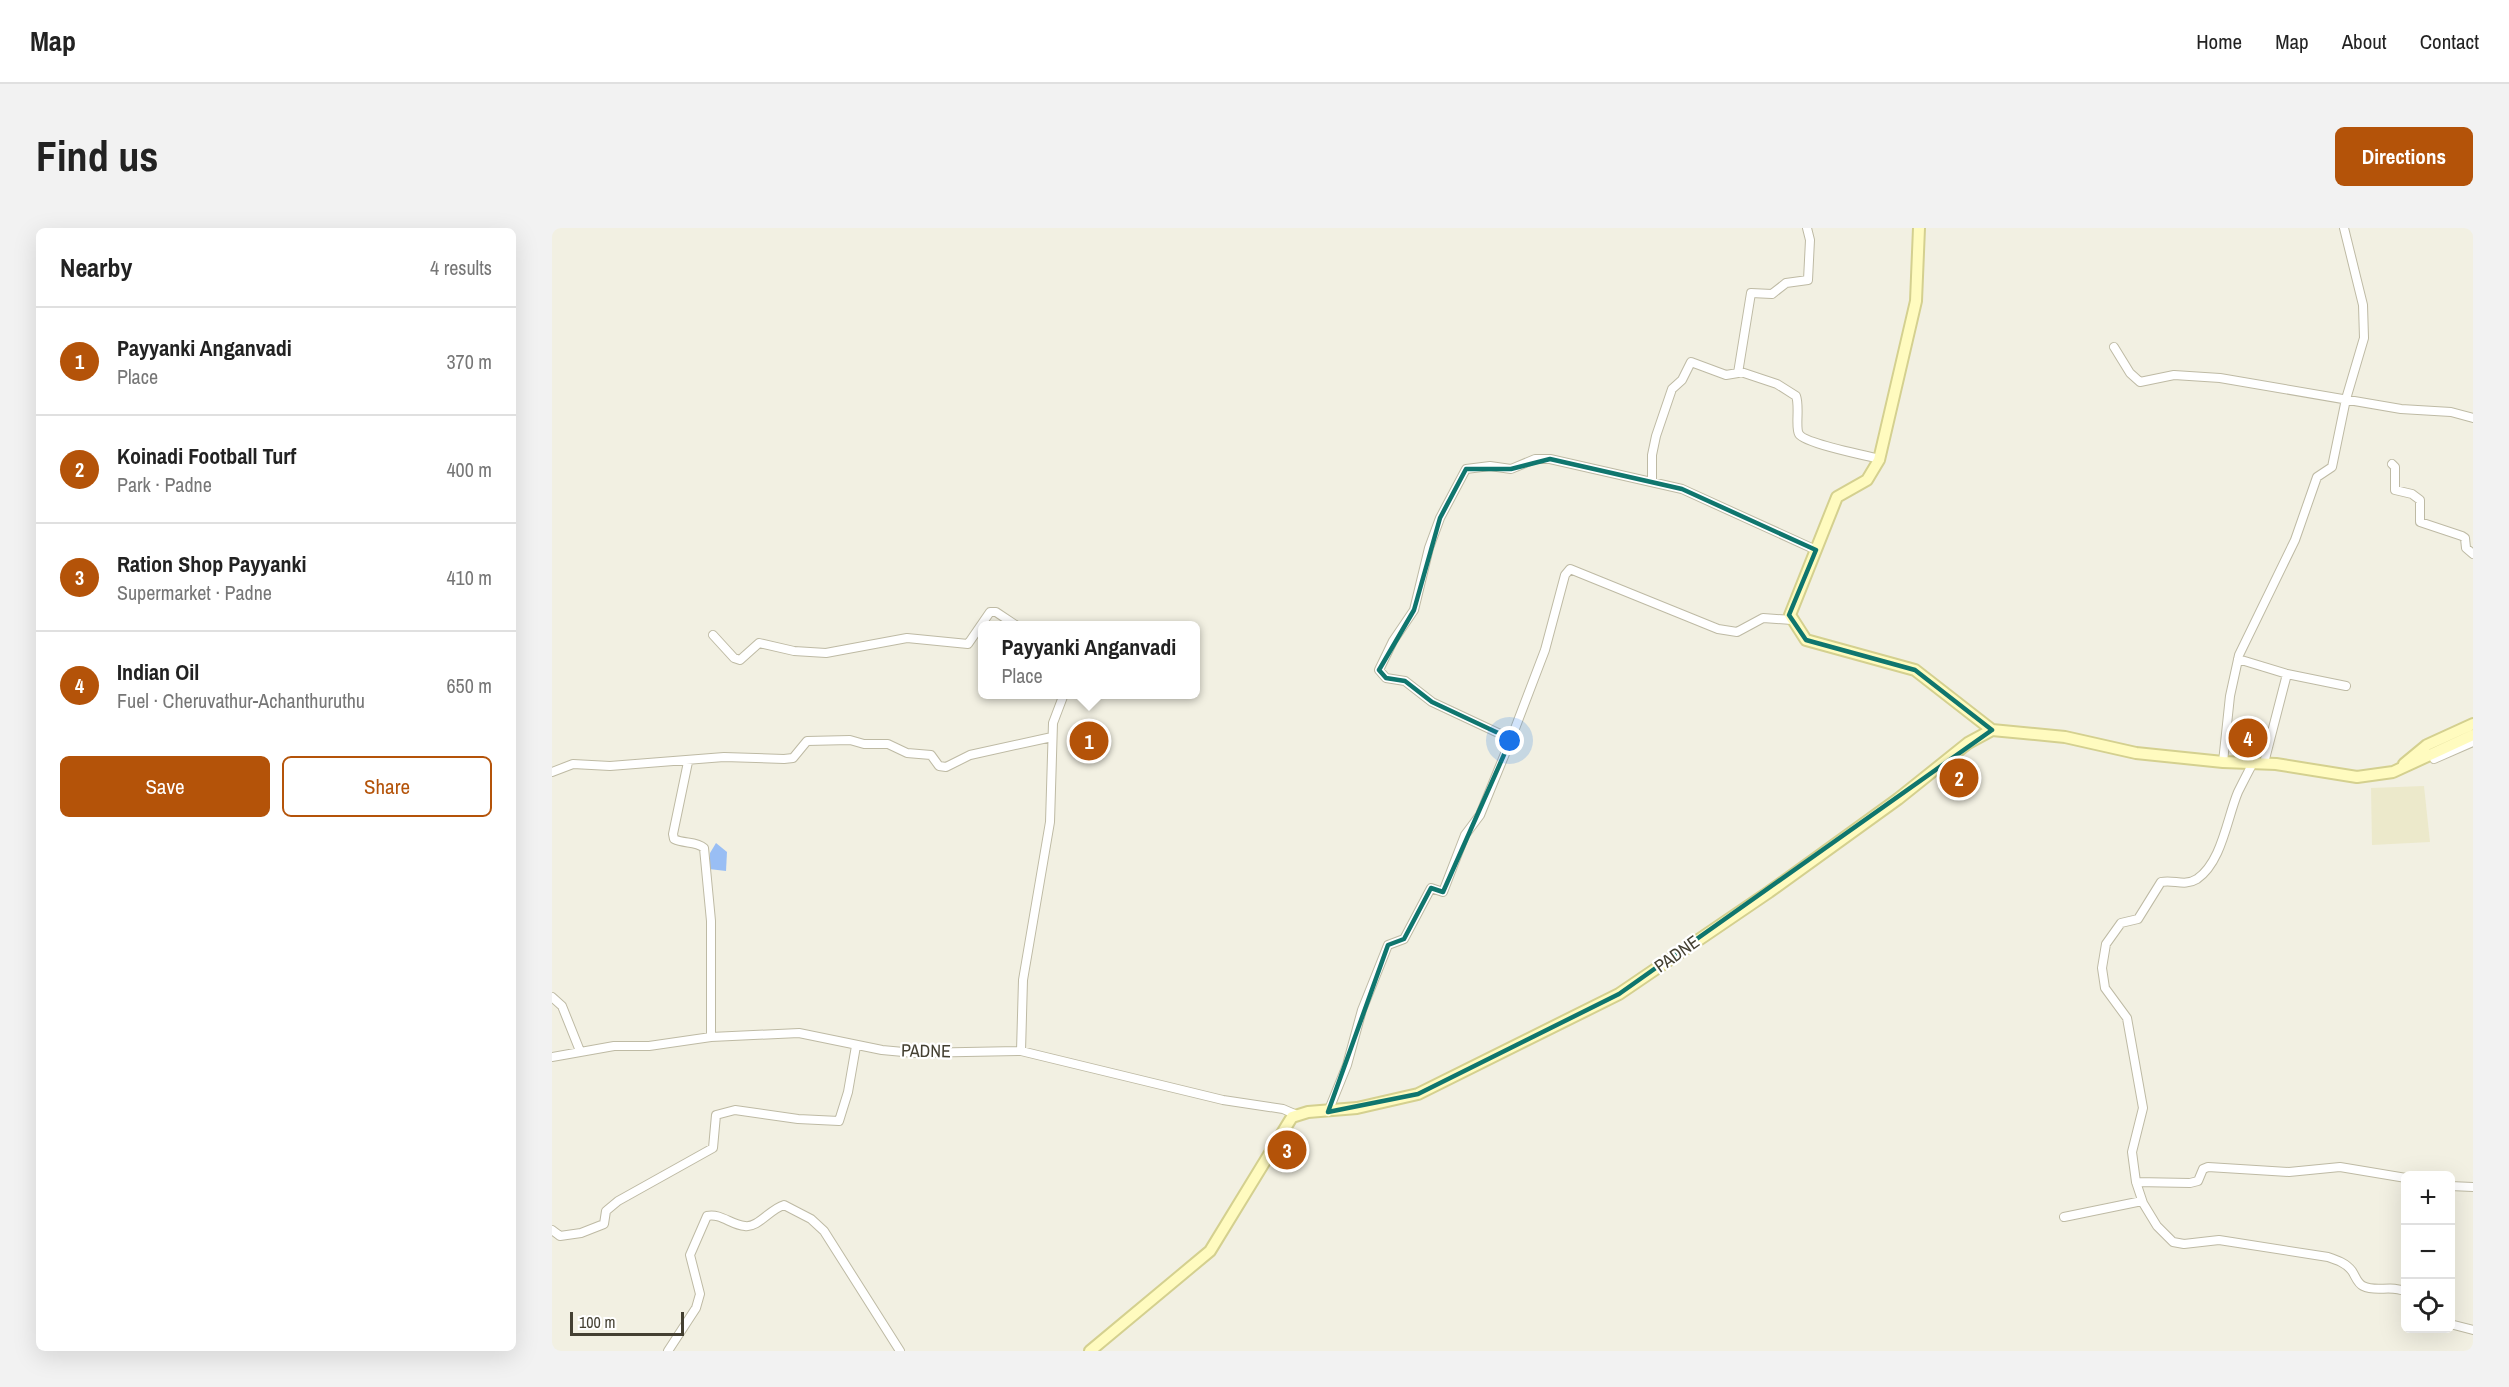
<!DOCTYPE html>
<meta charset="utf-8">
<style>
:root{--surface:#fff;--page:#f2f2f2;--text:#222;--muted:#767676;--line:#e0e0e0;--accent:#b45309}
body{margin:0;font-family:"Archivo Narrow",sans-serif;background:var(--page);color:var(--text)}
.controls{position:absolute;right:18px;bottom:18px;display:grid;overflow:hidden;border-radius:9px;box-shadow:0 6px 24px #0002}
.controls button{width:54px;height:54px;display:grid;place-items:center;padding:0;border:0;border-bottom:2px solid var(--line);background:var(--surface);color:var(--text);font:30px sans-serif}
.scale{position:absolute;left:18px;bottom:15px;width:114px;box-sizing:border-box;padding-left:6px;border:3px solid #444032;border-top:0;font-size:16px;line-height:21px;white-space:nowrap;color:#444032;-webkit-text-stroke:4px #fff;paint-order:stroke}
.you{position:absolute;left:958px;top:513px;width:21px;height:21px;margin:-15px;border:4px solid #fff;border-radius:50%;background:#1a73e8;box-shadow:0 0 0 9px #1a73e833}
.badge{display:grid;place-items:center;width:39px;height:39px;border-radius:50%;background:var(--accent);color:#fff;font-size:20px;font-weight:700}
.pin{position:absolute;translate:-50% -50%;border:3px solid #fff;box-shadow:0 2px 6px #0006}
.popup{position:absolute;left:426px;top:393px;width:222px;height:78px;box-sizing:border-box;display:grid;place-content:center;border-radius:9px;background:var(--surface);filter:drop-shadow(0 2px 4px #0005);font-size:20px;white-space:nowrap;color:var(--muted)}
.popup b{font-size:22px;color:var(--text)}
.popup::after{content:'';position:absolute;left:50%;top:100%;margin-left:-12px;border:12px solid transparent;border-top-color:var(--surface)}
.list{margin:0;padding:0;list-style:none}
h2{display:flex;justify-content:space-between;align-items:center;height:78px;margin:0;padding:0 24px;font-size:26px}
h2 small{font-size:20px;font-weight:400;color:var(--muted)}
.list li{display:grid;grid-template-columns:39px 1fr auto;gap:18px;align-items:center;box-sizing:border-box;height:108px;padding:0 24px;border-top:2px solid var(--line)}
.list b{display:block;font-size:22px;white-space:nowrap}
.list p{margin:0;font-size:20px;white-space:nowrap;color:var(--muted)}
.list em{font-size:20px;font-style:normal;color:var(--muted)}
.actions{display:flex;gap:12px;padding:18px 24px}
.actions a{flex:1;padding:14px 0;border:2px solid var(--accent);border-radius:9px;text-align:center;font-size:21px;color:var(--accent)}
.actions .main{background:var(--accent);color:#fff}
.icon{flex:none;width:33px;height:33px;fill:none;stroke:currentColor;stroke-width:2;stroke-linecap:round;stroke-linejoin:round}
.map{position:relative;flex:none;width:1921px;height:1123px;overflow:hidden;border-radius:9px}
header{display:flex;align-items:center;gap:36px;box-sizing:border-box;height:84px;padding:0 30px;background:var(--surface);border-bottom:2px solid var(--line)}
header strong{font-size:28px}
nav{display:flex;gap:33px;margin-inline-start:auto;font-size:21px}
.intro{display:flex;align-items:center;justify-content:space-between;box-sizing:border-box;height:144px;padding:0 36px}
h1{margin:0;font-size:42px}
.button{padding:15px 27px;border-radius:9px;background:var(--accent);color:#fff;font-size:21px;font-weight:700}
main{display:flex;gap:36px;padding:0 36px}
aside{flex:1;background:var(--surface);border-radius:9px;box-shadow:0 6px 24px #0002}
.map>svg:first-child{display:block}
.education{fill:#ece9cb}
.green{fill:#c0e9a8}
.water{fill:#99bef4}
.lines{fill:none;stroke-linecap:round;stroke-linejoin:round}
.minor-casing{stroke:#bebaa4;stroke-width:10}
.secondary-casing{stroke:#d4d08f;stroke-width:14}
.minor{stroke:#fff;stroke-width:8}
.secondary{stroke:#fffbbf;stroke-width:10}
.marked{fill:none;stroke:#0f766e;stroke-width:4.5;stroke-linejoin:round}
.labels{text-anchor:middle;stroke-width:4.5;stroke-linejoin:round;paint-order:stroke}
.street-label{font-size:18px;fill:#444032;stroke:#fff}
</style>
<header>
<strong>Map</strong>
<nav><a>Home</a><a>Map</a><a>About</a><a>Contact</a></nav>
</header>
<div class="intro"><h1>Find us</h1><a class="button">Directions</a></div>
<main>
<aside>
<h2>Nearby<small>4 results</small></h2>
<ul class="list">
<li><span class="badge">1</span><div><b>Payyanki Anganvadi</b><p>Place</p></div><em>370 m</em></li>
<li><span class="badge">2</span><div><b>Koinadi Football Turf</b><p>Park · Padne</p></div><em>400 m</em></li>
<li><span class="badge">3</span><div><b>Ration Shop Payyanki</b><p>Supermarket · Padne</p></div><em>410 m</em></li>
<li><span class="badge">4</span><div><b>Indian Oil</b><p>Fuel · Cheruvathur-Achanthuruthu</p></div><em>650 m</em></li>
</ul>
<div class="actions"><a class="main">Save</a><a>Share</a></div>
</aside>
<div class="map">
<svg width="1921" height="1123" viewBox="0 0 1921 1123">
<rect width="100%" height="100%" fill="#f2f0e2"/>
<path class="education" d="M1872 558 1878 614 1820 617 1819 560Z"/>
<path class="green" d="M1405 527 1427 539 1409 572 1387 561Z"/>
<path class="water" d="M164 615 175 624 174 643 157 641 158 625Z"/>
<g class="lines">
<g class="minor-casing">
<path id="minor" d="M1562 119 1578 145 1588 154 1622 147 1668 150 1849 181 1899 184 1921 190
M1186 143 1225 156 1244 168C1248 178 1243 200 1247 206 1252 215 1315 228 1328 231
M1840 236 1843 239V262L1860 266 1868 272V294L1910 308 1913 310 1914 320 1921 326
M1100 254V227L1104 208 1120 161 1130 152 1139 134 1174 147 1186 145 1199 65 1220 66 1234 55 1256 52 1258 12 1255 0
M161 407 182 430 188 432 207 415 242 423 274 425 355 410 416 416 438 384H444L465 398
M1686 431 1735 446
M959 511 993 422 1013 347 1018 341 1166 401 1185 404 1211 390 1240 392
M1882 531 1921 514
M136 534 121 606 122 611C132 616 144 613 152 620L159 693V809
M1671 534 1678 468 1687 427 1743 312 1765 249 1780 239 1794 171 1812 110 1811 77 1792 0
M1701 535C1696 544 1691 554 1686 564 1675 590 1670 634 1645 651 1632 659 1622 651 1609 654L1586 691 1569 695 1554 716 1550 740 1553 760 1575 790 1591 880 1580 924 1584 954 1591 975 1605 998 1621 1014 1632 1016 1667 1012 1776 1029C1785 1032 1794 1035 1800 1043 1804 1049 1805 1055 1811 1058 1825 1065 1839 1056 1854 1064
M1712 535 1735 446 1794 458
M0 544 21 536 58 538 172 529 232 531 241 530 255 513 298 512 312 516H336L355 525 379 527 387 538 394 539 418 527 500 509
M0 769 10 778 28 823
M469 823 471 752 498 594 501 495 512 466
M0 829 62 818H97L159 809 247 805 330 822 362 825 469 823 671 872 731 881 745 887
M776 884 795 837 810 782 836 717 852 711 879 660 891 664 913 607 928 587 959 511 880 474 853 453 834 450 827 442 841 413 862 382 877 320 888 290 914 241 938 238 959 241 983 231H998L1130 261 1264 322
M1584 954 1638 955 1646 953 1651 941 1656 939 1737 944 1788 939 1854 950
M1898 958 1921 959
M1512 989 1590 973
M0 1002 8 1008 29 1005 52 996 54 983 66 973 161 920 164 887 183 882 246 891 287 893 296 864 304 818
M1898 1096 1921 1102
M116 1123 144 1080 148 1066 138 1027 155 988C169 985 179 997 193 998 206 1000 218 981 232 977L259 991 272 1003 348 1123"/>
</g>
<g class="secondary-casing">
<path id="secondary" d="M1367 0 1364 73 1327 232 1315 252 1285 269 1238 387 1254 412 1363 442 1440 502 1513 509 1584 525 1671 534 1724 536 1805 549 1841 544 1921 507
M1852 536 1875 517 1921 496
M538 1123 658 1023 740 889 756 884 805 880 866 866 1067 766 1217 664 1346 571 1416 515 1440 502"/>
</g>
<use href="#minor" class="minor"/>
<use href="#secondary" class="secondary"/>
</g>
<path class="marked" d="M998 231 1130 261 1264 322 1237 387 1254 412 1363 442 1440 502 1067 766 866 866 776 884 836 717 852 711 879 660 891 664 959 511 880 474 853 453 834 450 827 442 862 382 888 290 914 241H959Z"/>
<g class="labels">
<g class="street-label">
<text transform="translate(1125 726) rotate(-35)" y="6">PADNE</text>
<text transform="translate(374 823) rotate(1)" y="6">PADNE</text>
</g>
</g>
</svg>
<div class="controls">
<button>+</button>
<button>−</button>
<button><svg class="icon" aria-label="locate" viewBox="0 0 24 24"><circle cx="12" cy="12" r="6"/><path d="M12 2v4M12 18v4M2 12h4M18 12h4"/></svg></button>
</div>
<div class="scale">100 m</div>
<div class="you"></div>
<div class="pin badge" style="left:537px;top:513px">1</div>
<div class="popup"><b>Payyanki Anganvadi</b>Place</div>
<div class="pin badge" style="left:1407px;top:550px">2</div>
<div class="pin badge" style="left:735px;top:922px">3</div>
<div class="pin badge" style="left:1696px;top:510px">4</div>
</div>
</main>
